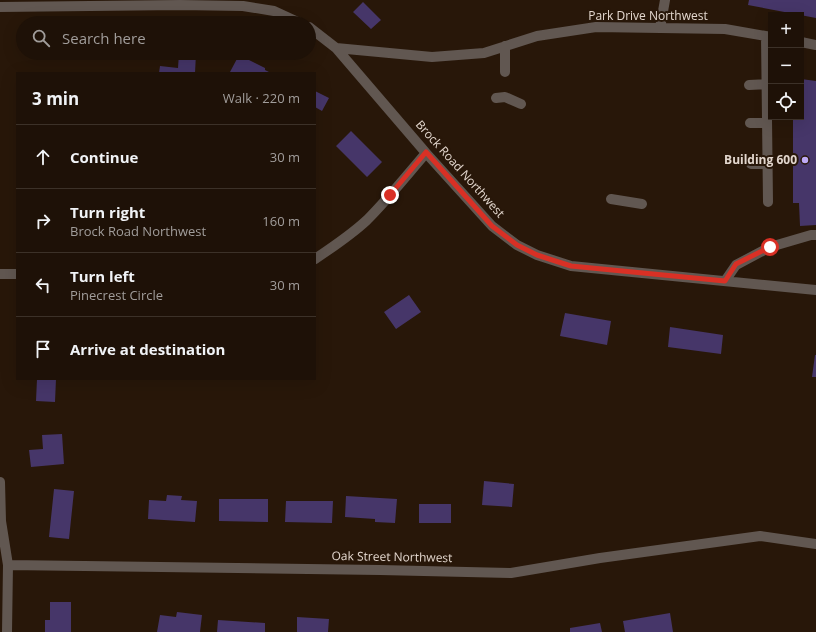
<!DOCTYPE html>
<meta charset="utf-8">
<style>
:root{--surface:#1e1107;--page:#261a11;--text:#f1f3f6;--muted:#a19d9b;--line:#3c3128}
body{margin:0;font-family:"Open Sans",sans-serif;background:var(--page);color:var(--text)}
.controls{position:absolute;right:12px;top:12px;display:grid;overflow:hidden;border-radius:0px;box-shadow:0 4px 16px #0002}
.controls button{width:36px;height:36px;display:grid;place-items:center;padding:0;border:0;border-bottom:1px solid var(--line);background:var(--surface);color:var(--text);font:20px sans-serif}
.stop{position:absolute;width:12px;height:12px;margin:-9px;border:3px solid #d93025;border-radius:50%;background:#fff}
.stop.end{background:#d93025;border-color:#fff;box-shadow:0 1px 4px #0008}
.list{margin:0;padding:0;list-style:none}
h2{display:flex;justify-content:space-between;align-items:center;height:52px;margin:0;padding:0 16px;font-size:17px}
h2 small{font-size:13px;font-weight:400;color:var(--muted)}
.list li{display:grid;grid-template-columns:26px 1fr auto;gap:12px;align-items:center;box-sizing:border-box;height:64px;padding:0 16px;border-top:1px solid var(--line)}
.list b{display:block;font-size:15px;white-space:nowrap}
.list p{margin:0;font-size:13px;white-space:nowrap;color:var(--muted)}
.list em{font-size:13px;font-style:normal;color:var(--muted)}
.icon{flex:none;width:22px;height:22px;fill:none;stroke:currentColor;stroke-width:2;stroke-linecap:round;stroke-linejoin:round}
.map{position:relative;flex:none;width:816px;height:632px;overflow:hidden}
.search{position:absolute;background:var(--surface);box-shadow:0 4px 16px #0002;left:16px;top:16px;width:300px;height:44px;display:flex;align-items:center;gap:10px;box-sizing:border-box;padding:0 14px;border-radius:22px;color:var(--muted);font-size:15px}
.panel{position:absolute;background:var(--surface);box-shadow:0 4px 16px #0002;left:16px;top:72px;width:300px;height:308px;border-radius:0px}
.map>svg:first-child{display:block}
.building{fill:#463669}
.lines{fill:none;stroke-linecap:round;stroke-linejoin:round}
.minor{stroke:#615751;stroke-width:10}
.route{stroke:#d93025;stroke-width:5}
.poi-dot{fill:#bea9f5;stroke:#281709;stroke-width:1.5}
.labels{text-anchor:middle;stroke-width:4;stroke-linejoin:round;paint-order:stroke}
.street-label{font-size:12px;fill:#e3d7ce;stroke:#281709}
.poi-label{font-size:12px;font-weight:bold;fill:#e3d7ce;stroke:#281709;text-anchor:end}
</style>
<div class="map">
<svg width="816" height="632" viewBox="0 0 816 632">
<rect width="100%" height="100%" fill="#281709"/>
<path class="building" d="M749 0H816V18L748 5Z
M363 2 381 20 371 29 353 12Z
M179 53 196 54 195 73H159L160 66 178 68Z
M239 55 265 68V70L271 73H233L230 72Z
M801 79 816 81V225L800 226 799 203H793V117H801Z
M315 91 329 98 322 111 315 107Z
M351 131 382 162 367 177 336 146Z
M409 295 421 312 396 329 384 312Z
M565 313 611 321 607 345 560 336Z
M670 327 723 335 721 354 668 347Z
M815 355H816V377H812Z
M37 379H56L55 402 36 401Z
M62 434 64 464 31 467 29 450 43 449 42 435Z
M484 481 514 484 512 507 482 505Z
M54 489 74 491 69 539 49 537Z
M167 495 182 496 181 500 197 501 195 522 148 519 149 500 166 501Z
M346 496 397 499 395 523 375 522V519L345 517Z
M219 499H268V522L219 521Z
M286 501H333L332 523 285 522Z
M419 504H451V523H419Z
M50 602H71V632H45V620H50Z
M177 612 202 615 200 632H157L160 615 176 617Z
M670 613 673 632H625L623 621Z
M297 617 329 619 328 632H297Z
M218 620 265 623V632H217Z
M600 623 602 632H570V628Z"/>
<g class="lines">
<path class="minor" d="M0 7 180 5 243 6 274 11 300 23
M309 27 336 48 426 153 492 226 517 245 537 255 571 266 816 290
M660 28 665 0
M766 36 768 202
M801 42 816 45
M336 48 432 57 484 53 537 36 596 27 725 29 771 37
M505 72V46
M749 85 767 84
M496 98 505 97 521 104
M750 123H767
M751 164H767
M611 199 642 204
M315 259C333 247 351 235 367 220 388 199 407 175 426 153
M0 274H17
M725 281 736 265 770 247 811 235H816
M0 482 1 521 8 565 7 632
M8 565 380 570 511 573 600 558 760 536 816 544"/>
</g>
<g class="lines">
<path class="route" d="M390 195 426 152 492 226 517 245 537 255 571 266 725 281 736 264 770 247"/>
</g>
<circle class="poi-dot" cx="805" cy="160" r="4"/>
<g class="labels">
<g class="street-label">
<text x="648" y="20">Park Drive Northwest</text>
<text transform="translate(460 169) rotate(48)" y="4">Brock Road Northwest</text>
<text transform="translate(392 557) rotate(1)" y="4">Oak Street Northwest</text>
</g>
<g class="poi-label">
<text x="797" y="164">Building 600</text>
</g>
</g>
</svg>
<div class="controls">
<button>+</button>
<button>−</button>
<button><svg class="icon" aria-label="locate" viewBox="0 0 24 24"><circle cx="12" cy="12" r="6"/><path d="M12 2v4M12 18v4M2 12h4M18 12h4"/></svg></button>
</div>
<div class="stop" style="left:770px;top:247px"></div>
<div class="stop end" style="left:390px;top:195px"></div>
<div class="search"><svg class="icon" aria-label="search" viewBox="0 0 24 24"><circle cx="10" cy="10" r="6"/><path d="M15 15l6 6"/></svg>Search here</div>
<section class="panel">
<h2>3 min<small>Walk · 220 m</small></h2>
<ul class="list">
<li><svg class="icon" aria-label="ahead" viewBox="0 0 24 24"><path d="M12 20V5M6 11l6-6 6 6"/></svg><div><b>Continue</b></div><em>30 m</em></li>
<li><svg class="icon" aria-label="right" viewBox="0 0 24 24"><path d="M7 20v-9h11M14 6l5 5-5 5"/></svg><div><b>Turn right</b><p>Brock Road Northwest</p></div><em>160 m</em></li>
<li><svg class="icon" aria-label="left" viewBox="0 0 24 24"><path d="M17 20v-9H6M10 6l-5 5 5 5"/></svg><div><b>Turn left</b><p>Pinecrest Circle</p></div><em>30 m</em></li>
<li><svg class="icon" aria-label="arrive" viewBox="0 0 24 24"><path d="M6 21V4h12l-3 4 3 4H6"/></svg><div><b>Arrive at destination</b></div></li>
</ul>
</section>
</div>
